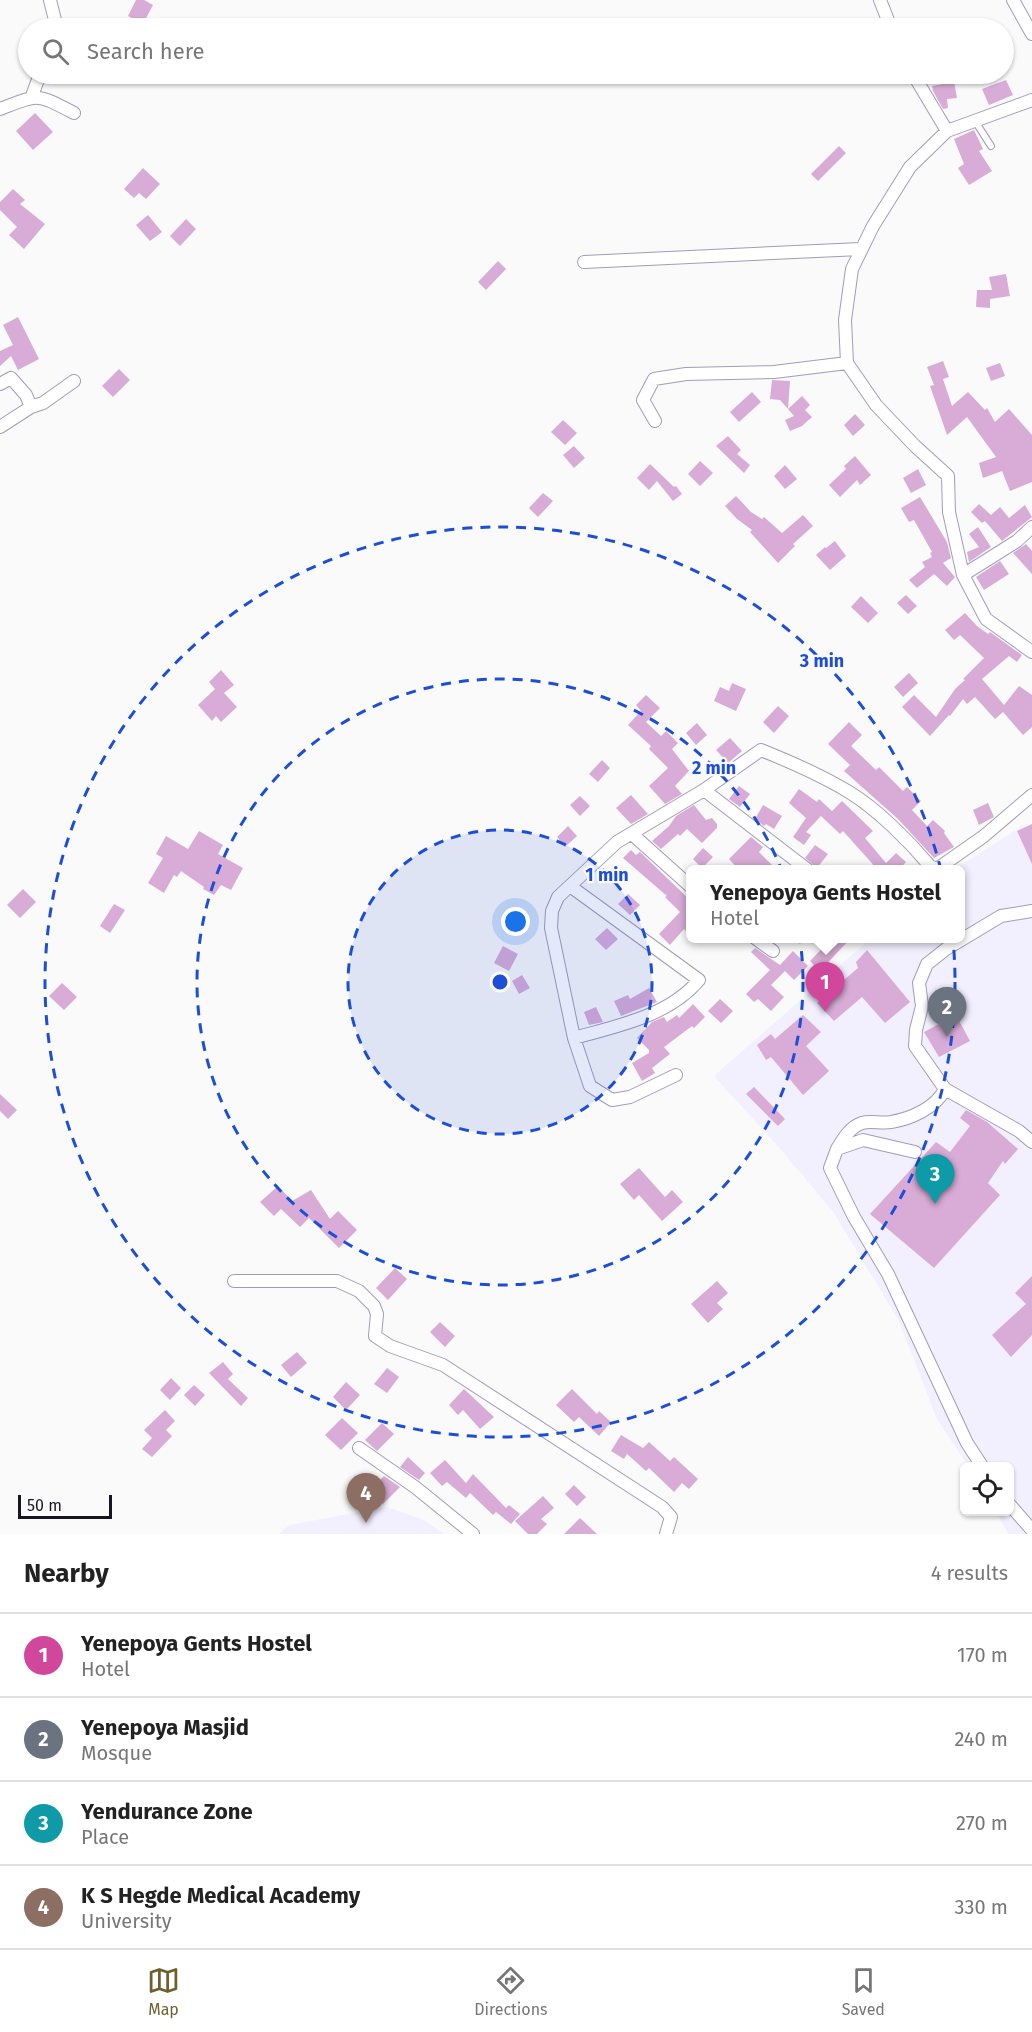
<!DOCTYPE html>
<style>
:root{--surface:#fff;--page:#f6f6f6;--text:#222;--muted:#767676;--line:#e0e0e0;--accent:#6e5f2d}
body{margin:0;font-family:"Fira Sans",sans-serif;background:var(--page);color:var(--text)}
.controls{position:absolute;right:18px;bottom:18px;display:grid;overflow:hidden;border-radius:9px;box-shadow:0 2px 4px #0004}
.controls button{width:54px;height:54px;display:grid;place-items:center;padding:0;border:0;border-bottom:2px solid var(--line);background:var(--surface);color:var(--text);font:30px sans-serif}
.scale{position:absolute;left:18px;bottom:15px;width:94px;box-sizing:border-box;padding-left:6px;border:3px solid #181521;border-top:0;font-size:16px;line-height:21px;white-space:nowrap;color:#181521;-webkit-text-stroke:4px #fafafa;paint-order:stroke}
.you{position:absolute;left:516px;top:922px;width:21px;height:21px;margin:-15px;border:4px solid #fff;border-radius:50%;background:#1a73e8;box-shadow:0 0 0 9px #1a73e833}
.badge{display:grid;place-items:center;width:39px;height:39px;border-radius:50%;background:var(--accent);color:#fff;font-size:20px;font-weight:700}
.pin{position:absolute;translate:-50% -50px;filter:drop-shadow(0 2px 3px #0008)}
.pin::after{content:'';position:absolute;top:32px;width:21px;height:18px;background:inherit;clip-path:polygon(0 0,100% 0,50% 100%)}
.popup{position:absolute;left:686px;top:865px;width:279px;height:78px;box-sizing:border-box;display:grid;place-content:center;border-radius:9px;background:var(--surface);filter:drop-shadow(0 2px 4px #0005);font-size:20px;white-space:nowrap;color:var(--muted)}
.popup b{font-size:22px;color:var(--text)}
.popup::after{content:'';position:absolute;left:50%;top:100%;margin-left:-12px;border:12px solid transparent;border-top-color:var(--surface)}
.list{margin:0;padding:0;list-style:none}
h2{display:flex;justify-content:space-between;align-items:center;height:78px;margin:0;padding:0 24px;font-size:26px}
h2 small{font-size:20px;font-weight:400;color:var(--muted)}
.list li{display:grid;grid-template-columns:39px 1fr auto;gap:18px;align-items:center;box-sizing:border-box;height:84px;padding:0 24px;border-top:2px solid var(--line)}
.list b{display:block;font-size:22px;white-space:nowrap}
.list p{margin:0;font-size:20px;white-space:nowrap;color:var(--muted)}
.list em{font-size:20px;font-style:normal;color:var(--muted)}
.icon{flex:none;width:33px;height:33px;fill:none;stroke:currentColor;stroke-width:2;stroke-linecap:round;stroke-linejoin:round}
.map{position:relative;flex:none;width:1032px;height:1534px;overflow:hidden}
.search{position:absolute;background:var(--surface);box-shadow:0 2px 4px #0004;left:18px;right:18px;top:18px;height:66px;display:flex;align-items:center;gap:15px;box-sizing:border-box;padding:0 21px;border-radius:33px;color:var(--muted);font-size:22px}
.sheet{height:414px;background:var(--surface)}
nav{display:flex;justify-content:space-around;align-items:center;box-sizing:border-box;height:84px;border-top:2px solid var(--line);background:var(--surface);font-size:16px;color:var(--muted)}
nav a{display:grid;justify-items:center;gap:3px}
nav .on{color:var(--accent)}
.map>svg:first-child{display:block}
.built{fill:#f2efff}
.building{fill:#d8acd6}
.lines{fill:none;stroke-linecap:round;stroke-linejoin:round}
.lane-casing{stroke:#a39bba;stroke-width:8}
.street-casing{stroke:#a39bba;stroke-width:14}
.lane{stroke:#fff;stroke-width:6}
.street{stroke:#fff;stroke-width:12}
.ring{fill:none;stroke:#1d4ed8;stroke-width:3;stroke-dasharray:10 8}
.centre{fill:#1d4ed8;stroke:#fafafa;stroke-width:3}
.ring-label{font-size:18px;text-anchor:middle;font-weight:bold;fill:#1d4ed8;stroke:#fafafa;stroke-width:4.5;stroke-linejoin:round;paint-order:stroke}
</style>
<div class="map">
<svg width="1032" height="1534" viewBox="0 0 1032 1534">
<rect width="100%" height="100%" fill="#fafafa"/>
<path class="built" d="M1024 825 1032 850V1534H1009L996 1512H1010V1466H968L937 1419 899 1321 834 1213 776 1144 714 1076 870 939 960 938V870L955 869Z
M387 1507 424 1520 444 1534H279L289 1525Z"/>
<path class="building" d="M136 0H144L153 5 143 24 128 16Z
M1006 80 1013 95 989 105 982 89Z
M954 82 957 98 947 99 948 108 943 109 933 91 932 86Z
M35 113 53 132 33 150 16 131Z
M974 130 983 149 979 151 992 171 969 185 958 168 964 164 954 139Z
M839 146 846 153 818 181 811 174Z
M143 168 160 184 146 199 139 193 134 198 124 189Z
M13 189 25 200 20 204 45 224 24 249 9 235 17 227 0 210V202Z
M148 215 162 232 150 241 136 225Z
M186 219 196 229 180 246 170 236Z
M498 261 506 269 486 290 478 282Z
M1006 274 1010 296 990 299V308L976 307 977 290H992L989 277Z
M18 317 39 359 18 370 11 356 0 366V351L13 345 3 325Z
M943 361 949 377 943 379 952 406 968 392 985 410 987 408 995 422 1009 409 1032 435V482L1010 491 1002 471 983 478 979 463 996 457 967 417 947 435 930 386 934 385 927 367Z
M1000 363 1005 376 991 381 986 368Z
M119 369 130 380 113 397 102 386Z
M772 380 790 381 788 409 780 400 770 399Z
M752 392 761 402 739 422 730 412Z
M802 396 810 405 805 410 812 417 802 426 790 431 785 420 794 416 788 409Z
M855 414 865 425 853 436 844 425Z
M563 420 577 433 565 445 551 432Z
M728 436 741 450 737 454 750 465 744 473 716 446Z
M574 446 585 458 574 468 563 455Z
M855 456 871 475 860 485 857 480 840 497 829 485 846 469 844 466Z
M700 461 713 473 700 486 688 474Z
M650 464 674 487 676 486 682 494 673 501 657 481 649 490 637 478Z
M785 465 797 479 785 489 774 476Z
M918 469 926 485 911 493 903 478Z
M543 493 553 501 538 517 529 508Z
M736 496 751 512 762 519 764 517 782 533 803 515 813 526 793 544 795 546 778 563 750 532 752 530 737 519 725 506Z
M920 497 947 542 951 558 943 563 955 577 947 586 934 574 917 588 909 580 925 567 922 562 932 557 930 553 932 552 914 520 909 522 901 508Z
M979 504 991 515 1000 507 1009 518 1025 505 1032 517 1002 541 985 521 982 523 971 512Z
M978 527 991 547 969 562 967 552 979 547 969 534Z
M835 541 846 556 830 570 816 555 825 547 826 548Z
M1026 544 1032 551V574L1013 553Z
M1000 561 1009 574 984 590 976 577Z
M906 595 917 606 908 614 897 603Z
M861 596 878 613 868 623 851 607Z
M965 613 977 626 988 634 990 632 1022 655 1017 662 1009 656 982 679 1004 705 1019 686 1032 695V727L1023 735 1003 712 995 719 975 697 967 704 963 699 950 716 949 715 930 736 902 707 914 695 936 717 955 689 965 680 963 679 984 658 960 635 954 640 945 630Z
M221 670 234 685 224 693 237 707 221 722 216 716 212 721 198 705 215 689 209 682Z
M909 673 918 683 903 697 894 687Z
M732 683 746 689 736 711 714 701 720 687 729 691Z
M646 695 660 708 646 722 661 736 666 731 678 743 672 749 689 771 675 786 682 794 665 804 649 786 668 768 649 749 651 746 628 725 641 711 636 705Z
M778 706 789 716 774 733 763 722Z
M849 722 862 735 851 746 876 770 879 767 903 791 907 787 921 801 912 810 927 826 933 820 945 831 944 833 954 847 934 858 898 819 844 771 850 765 828 744Z
M697 723 707 735 696 745 686 733Z
M730 738 742 751 728 763 716 750Z
M602 760 610 768 598 782 589 774Z
M739 786 750 794 740 807 729 799Z
M799 789 817 802 819 799 832 811 842 801 873 831 865 838 886 863 896 853 906 862 899 870H878L843 831 840 834 821 816 806 832 811 835 804 845 797 840 793 837 806 818 789 803Z
M631 795 648 814 631 824 616 808Z
M580 796 590 806 580 816 570 805Z
M988 803 994 817 979 825 973 810Z
M694 805 706 820 712 818 717 824V828L702 843 687 829 680 836 678 834 661 849 652 841 669 826 676 816Z
M763 805 782 816 774 829 766 824 764 826 755 819Z
M1032 824V864L1017 831Z
M568 826 577 836 565 847 557 837Z
M199 831 223 845 218 854 243 868 231 890 221 885 214 895 203 889 204 887 181 871 177 877 174 875 164 893 148 883 163 858 156 854 166 836 188 849Z
M751 837 763 847 759 852 777 870H739L729 859Z
M815 845 828 854 817 868 805 858Z
M703 848 713 857 702 868 693 859Z
M631 850 636 855 640 852 690 900V936L684 929 670 945 659 934 680 912 665 897 667 896 623 858Z
M23 889 36 902 20 918 7 905Z
M628 894 640 905 630 915 618 904Z
M114 904 125 910 110 933 100 926Z
M607 928 618 939 606 950 595 939Z
M831 939H850L820 971 810 961Z
M503 946 518 954 509 971 494 963Z
M755 948 780 965 793 951 808 966 794 980 785 971 771 985 784 997 771 1011 758 999 754 1002 746 994 770 970 751 952Z
M867 950 910 1002 885 1023 862 997 834 1021 817 1003 858 968 856 962Z
M522 975 530 988 519 994 512 981Z
M62 983 77 997 64 1010 49 996Z
M649 988 657 1002 621 1016 614 1001 628 995 630 999Z
M720 999 733 1011 721 1023 708 1011Z
M693 1004 705 1017 694 1028 692 1026 664 1047 670 1054 652 1068 655 1073 642 1081 632 1063 649 1053V1050L637 1038 652 1022 664 1017 667 1022 677 1015 679 1018Z
M596 1007 603 1022 589 1025 584 1012Z
M803 1015 821 1032 806 1046 829 1071 803 1095 771 1057 766 1060 757 1045 771 1034 775 1039Z
M956 1015 970 1041 939 1057 924 1032Z
M754 1087 785 1119 778 1126 746 1094Z
M0 1094 17 1110 8 1119 0 1111Z
M966 1110 987 1122 1018 1149 1005 1164 1003 1161 988 1183 1000 1195 934 1268 870 1214 936 1142 950 1152 970 1126 960 1118Z
M639 1168 665 1197 672 1190 683 1202 662 1221 639 1195 634 1200 620 1184Z
M278 1186 292 1201 311 1190 330 1219 338 1211 357 1230 339 1248 309 1218 300 1227 281 1209 274 1216 260 1202Z
M395 1268 407 1279 388 1300 376 1288Z
M1032 1276V1335L1011 1357 992 1335 1026 1304 1015 1293Z
M717 1281 728 1293 717 1303 723 1309 708 1323 691 1304Z
M440 1322 455 1336 445 1347 430 1332Z
M297 1352 307 1363 291 1377 281 1365Z
M223 1362 233 1374 228 1379 248 1398 241 1406 209 1373Z
M387 1368 399 1377 387 1393 374 1384Z
M171 1378 181 1388 170 1400 160 1390Z
M346 1382 360 1395 346 1410 333 1397Z
M194 1385 205 1395 195 1406 184 1395Z
M464 1389 494 1417 480 1429 463 1410 458 1415 449 1405Z
M572 1389 597 1414 599 1411 611 1422 599 1436 579 1417 574 1422 556 1405Z
M165 1410 175 1421 166 1430 172 1436 152 1457 142 1449 152 1438 144 1430Z
M342 1418 358 1433 341 1450 325 1435Z
M382 1423 394 1434 377 1451 365 1440Z
M621 1435 643 1448 649 1442 670 1461 674 1457 698 1479 689 1489 682 1483 674 1492 649 1468 646 1471 627 1454 624 1459 611 1451Z
M408 1457 425 1473 419 1480 400 1467Z
M445 1460 466 1483 473 1474 506 1508 509 1505 520 1514 511 1524 496 1512 493 1515 470 1493 466 1498 447 1482 442 1486 430 1473Z
M384 1476 400 1487 383 1504 369 1491Z
M574 1485 586 1497 577 1506 565 1494Z
M543 1496 554 1508 541 1519 547 1524 537 1534H528L515 1521Z
M580 1518 597 1534H564Z"/>
<g class="lines">
<g class="lane-casing">
<path id="lane" d="M975 121 991 146"/>
</g>
<g class="street-casing">
<path id="street" d="M50 0 56 24 55 28
M880 0 891 28
M1013 0 1032 34
M913 74 947 131
M32 96 40 74
M1032 100 947 131 910 167 873 226 852 269 845 320 847 363 876 405 915 446 948 476 949 512 963 575 986 619 1032 652
M0 109C39 94 36 93 74 113
M584 262 860 249
M0 384 11 378 26 395 31 407
M655 421 643 400 654 379 686 374 774 372 847 363
M0 427 31 407 43 403 74 381
M963 575 1017 541 1032 527
M704 790 808 870
M632 834 690 886
M570 886 699 980C669 1016 617 1026 574 1038
M755 938 773 951
M676 1075 630 1097 612 1100 590 1086 574 1038 551 928 552 911 558 897 617 842 704 790 761 750C791 762 821 775 849 792 877 809 909 841 930 866L937 869 984 836 1032 795
M945 1089 1019 1131 1032 1142
M837 1149C843 1139 850 1127 862 1123 871 1120 882 1124 891 1122 910 1119 936 1108 945 1089L915 1046 916 1030 922 1006 919 983 927 964 946 949 1001 916 1032 911
M915 1152 863 1140 837 1149 830 1168 854 1217 888 1274 967 1443 982 1466
M234 1281H337L359 1291 374 1306 377 1314 375 1336 390 1346 443 1365 662 1507 671 1517 666 1534
M359 1448 415 1487 473 1534
M1010 1505 1032 1530"/>
</g>
<use href="#lane" class="lane"/>
<use href="#street" class="street"/>
</g>
<circle cx="500" cy="982" r="152" fill="#1d4ed8" fill-opacity=".12"/>
<g class="ring">
<circle cx="500" cy="982" r="152"/>
<circle cx="500" cy="982" r="303"/>
<circle cx="500" cy="982" r="455"/>
</g>
<circle cx="500" cy="982" r="9" class="centre"/>
<g class="ring-label">
<text x="822" y="667">3 min</text>
<text x="714" y="774">2 min</text>
<text x="607" y="881">1 min</text>
</g>
</svg>
<div class="controls">
<button><svg class="icon" aria-label="locate" viewBox="0 0 24 24"><circle cx="12" cy="12" r="6"/><path d="M12 2v4M12 18v4M2 12h4M18 12h4"/></svg></button>
</div>
<div class="scale">50 m</div>
<div class="you"></div>
<div class="pin badge" style="left:825px;top:1012px;background:#d1479c">1</div>
<div class="popup"><b>Yenepoya Gents Hostel</b>Hotel</div>
<div class="pin badge" style="left:947px;top:1037px;background:#6b7280">2</div>
<div class="pin badge" style="left:935px;top:1204px;background:#0f9aa8">3</div>
<div class="pin badge" style="left:366px;top:1523px;background:#8d6e63">4</div>
<div class="search"><svg class="icon" aria-label="search" viewBox="0 0 24 24"><circle cx="10" cy="10" r="6"/><path d="M15 15l6 6"/></svg>Search here</div>
</div>
<section class="sheet">
<h2>Nearby<small>4 results</small></h2>
<ul class="list">
<li><span class="badge" style="background:#d1479c">1</span><div><b>Yenepoya Gents Hostel</b><p>Hotel</p></div><em>170 m</em></li>
<li><span class="badge" style="background:#6b7280">2</span><div><b>Yenepoya Masjid</b><p>Mosque</p></div><em>240 m</em></li>
<li><span class="badge" style="background:#0f9aa8">3</span><div><b>Yendurance Zone</b><p>Place</p></div><em>270 m</em></li>
<li><span class="badge" style="background:#8d6e63">4</span><div><b>K S Hegde Medical Academy</b><p>University</p></div><em>330 m</em></li>
</ul>
</section>
<nav>
<a class="on"><svg class="icon" aria-label="map" viewBox="0 0 24 24"><path d="M3 6l6-2 6 2 6-2v14l-6 2-6-2-6 2zM9 4v14M15 6v14"/></svg>Map</a>
<a><svg class="icon" aria-label="directions" viewBox="0 0 24 24"><path d="M12 3l9 9-9 9-9-9zM9 14v-3h6M13 9l2 2-2 2"/></svg>Directions</a>
<a><svg class="icon" aria-label="saved" viewBox="0 0 24 24"><path d="M7 4h10v16l-5-4-5 4z"/></svg>Saved</a>
</nav>
